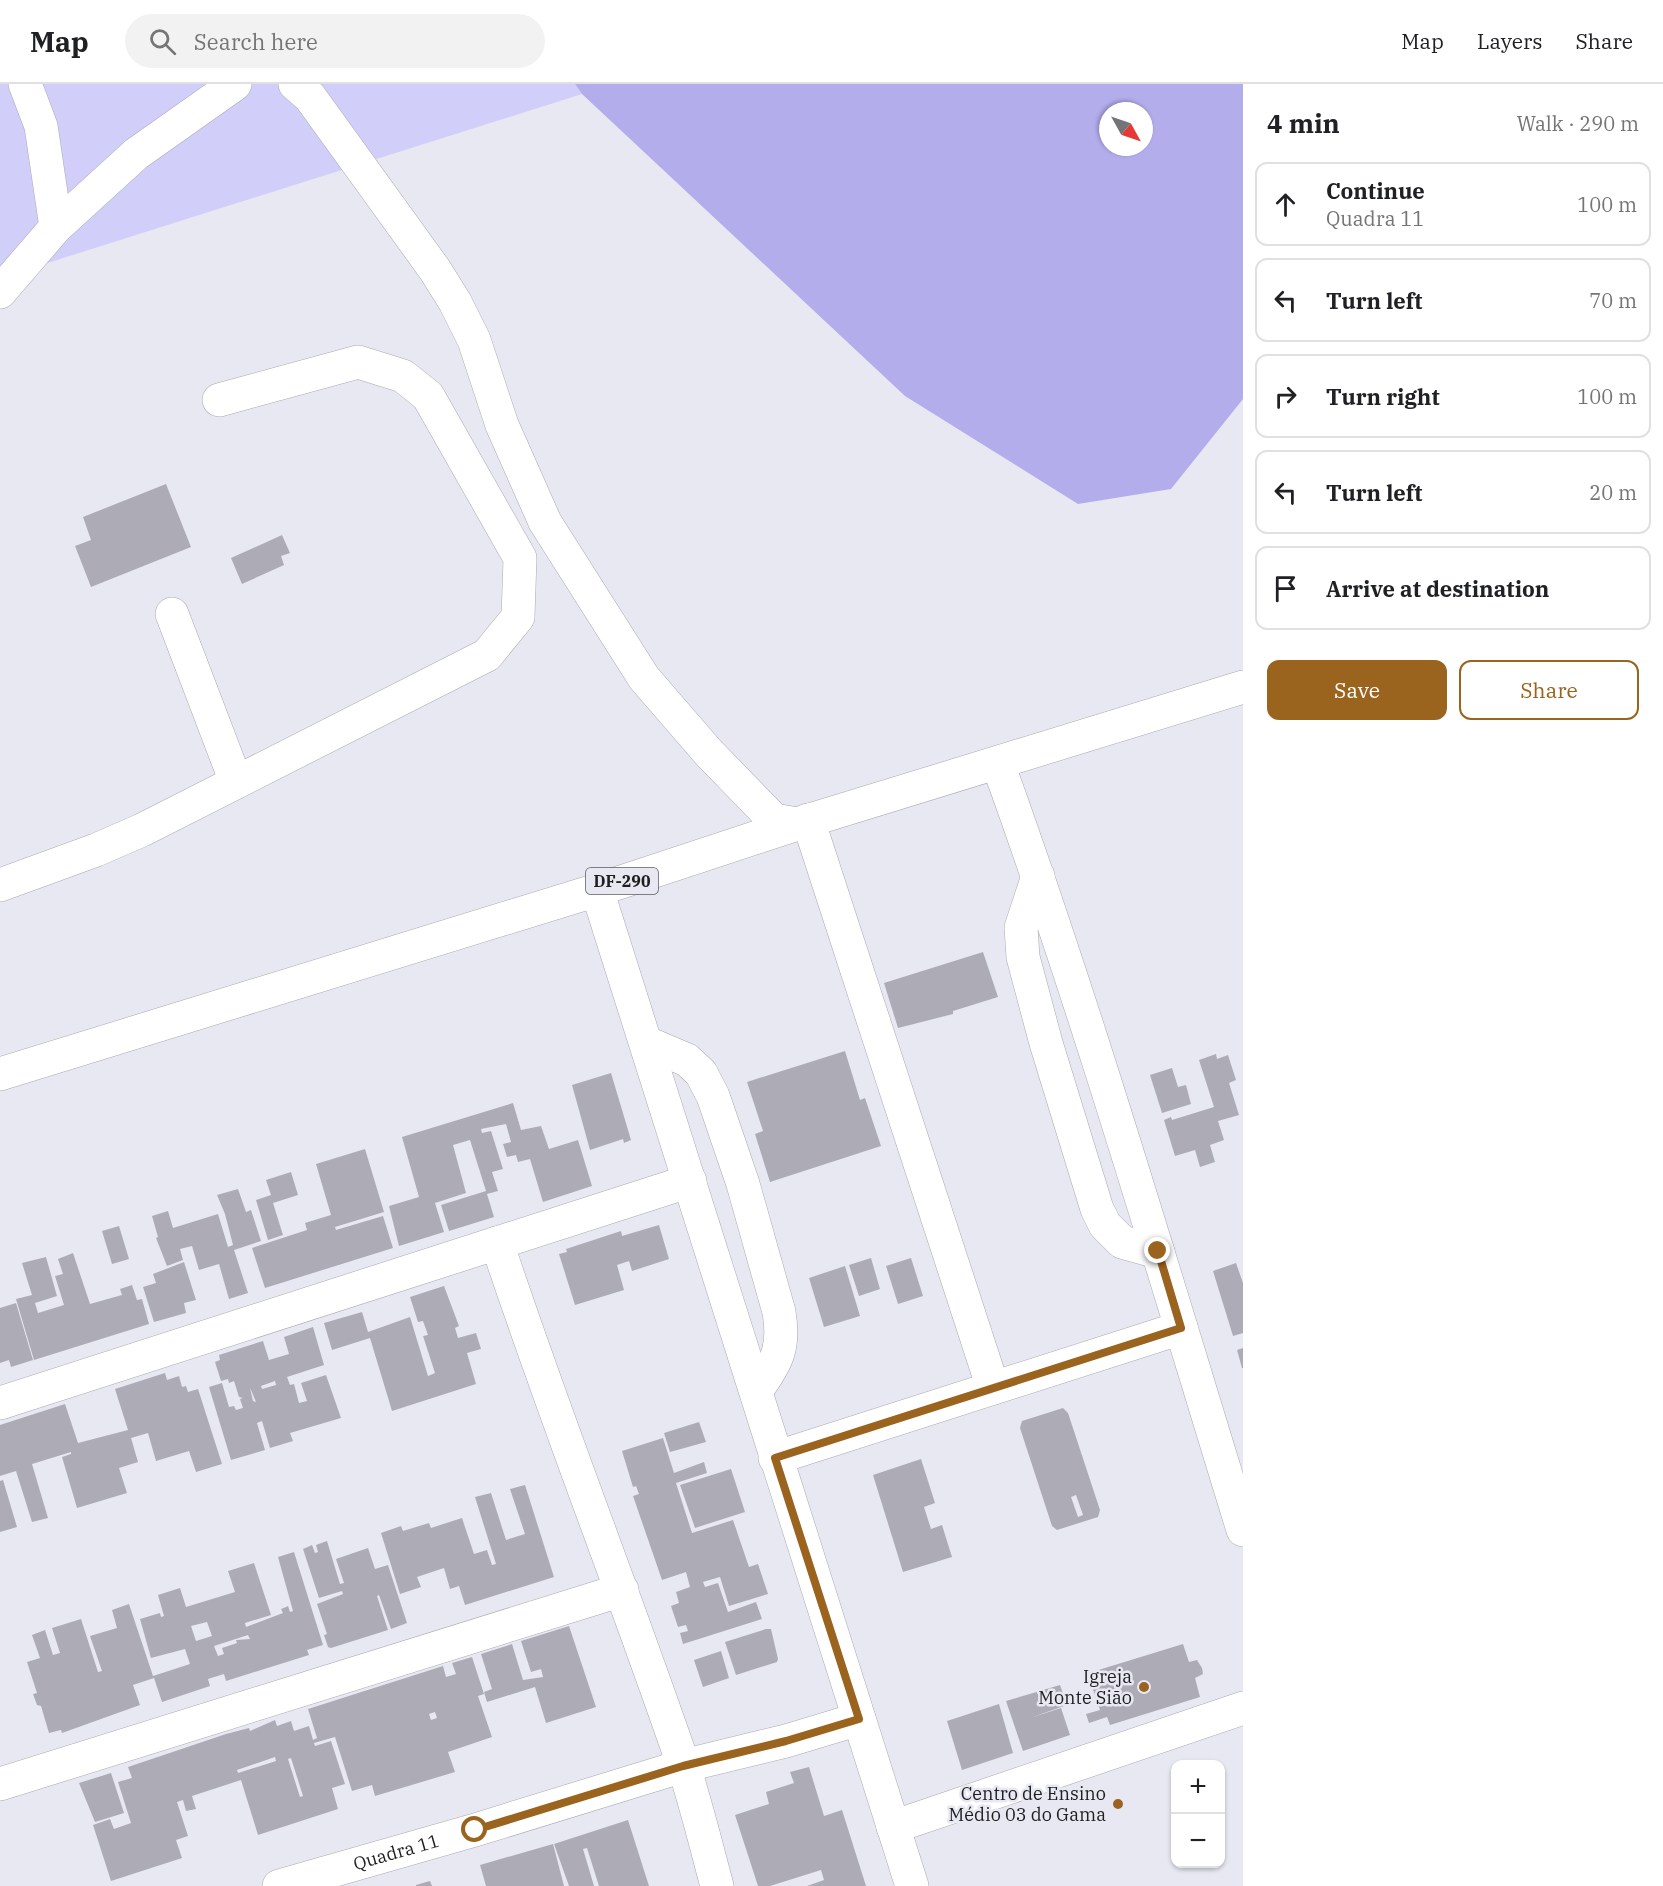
<!DOCTYPE html>
<meta charset="utf-8">
<style>
:root{--surface:#fff;--page:#f2f2f2;--text:#202124;--muted:#757577;--line:#e0e0e0;--accent:#9b641e}
body{margin:0;font-family:"IBM Plex Serif",serif;background:var(--page);color:var(--text)}
.controls{position:absolute;right:18px;bottom:18px;display:grid;overflow:hidden;border-radius:12px;box-shadow:0 2px 4px #0004}
.controls button{width:54px;height:54px;display:grid;place-items:center;padding:0;border:0;border-bottom:2px solid var(--line);background:var(--surface);color:var(--text);font:30px sans-serif}
.compass{position:absolute;left:1099px;top:18px;width:54px;height:54px;border-radius:50%;background:var(--surface);box-shadow:0 2px 4px #0004;rotate:130deg}
.stop{position:absolute;width:18px;height:18px;margin:-14px;border:4px solid #9b641e;border-radius:50%;background:#fff}
.stop.end{background:#9b641e;border-color:#fff;box-shadow:0 2px 6px #0008}
.list{margin:0;padding:0;list-style:none}
h2{display:flex;justify-content:space-between;align-items:center;height:78px;margin:0;padding:0 24px;font-size:26px}
h2 small{font-size:20px;font-weight:400;color:var(--muted)}
.list li{display:grid;grid-template-columns:39px 1fr auto;gap:18px;align-items:center;box-sizing:border-box;height:84px;margin:0 12px 12px;padding:0 12px;border:2px solid var(--line);border-radius:12px}
.list b{display:block;font-size:22px;white-space:nowrap}
.list p{margin:0;font-size:20px;white-space:nowrap;color:var(--muted)}
.list em{font-size:20px;font-style:normal;color:var(--muted)}
.actions{display:flex;gap:12px;padding:18px 24px}
.actions a{flex:1;padding:14px 0;border:2px solid var(--accent);border-radius:12px;text-align:center;font-size:21px;color:var(--accent)}
.actions .main{background:var(--accent);color:#fff}
.icon{flex:none;width:33px;height:33px;fill:none;stroke:currentColor;stroke-width:2;stroke-linecap:round;stroke-linejoin:round}
.map{position:relative;flex:none;width:1243px;height:1802px;overflow:hidden}
header{display:flex;align-items:center;gap:36px;box-sizing:border-box;height:84px;padding:0 30px;background:var(--surface);border-bottom:2px solid var(--line)}
header strong{font-size:28px}
nav{display:flex;gap:33px;margin-inline-start:auto;font-size:21px}
.search{width:420px;height:54px;background:var(--page);display:flex;align-items:center;gap:15px;box-sizing:border-box;padding:0 21px;border-radius:33px;color:var(--muted);font-size:22px}
main{display:flex}
aside{flex:1;background:var(--surface)}
.map>svg:first-child{display:block}
.green{fill:#d1cef9}
.forest{fill:#b3adec;fill-rule:evenodd}
.building{fill:#adacb6;fill-rule:evenodd}
.lines{fill:none;stroke-linecap:round;stroke-linejoin:round}
.minor-casing{stroke:#aaa9b3;stroke-width:34}
.highway-casing{stroke:#aaa9b3;stroke-width:34}
.minor{stroke:#fff;stroke-width:33}
.highway{stroke:#fff;stroke-width:33}
.route{stroke:#9b641e;stroke-width:8}
.poi-dot{fill:#9b641e;stroke:#e8e8f2;stroke-width:2}
.labels{text-anchor:middle;stroke-width:5;stroke-linejoin:round;paint-order:stroke}
.shield{fill:#e8e8f2;stroke:#5b5b60;stroke-width:1.5}
.shield-label{font-size:16px;font-weight:bold;fill:#1e1e21}
.poi-label{font-size:18px;fill:#1e1e21;stroke:#e8e8f2;text-anchor:end}
.street-label{font-size:18px;fill:#1e1e21;stroke:#e8e8f2}
</style>
<header>
<strong>Map</strong>
<div class="search"><svg class="icon" aria-label="search" viewBox="0 0 24 24"><circle cx="10" cy="10" r="6"/><path d="M15 15l6 6"/></svg>Search here</div>
<nav><a>Map</a><a>Layers</a><a>Share</a></nav>
</header>
<main>
<div class="map">
<svg width="1243" height="1802" viewBox="0 0 1243 1802">
<rect width="100%" height="100%" fill="#e8e8f2"/>
<path class="green" d="M0 0H575L582 10 0 194Z"/>
<path class="forest" d="M575 0H1243V315L1171 405 1078 420 905 312 582 10ZM1108 27H1144V63H1108Z"/>
<path class="building" d="M166 400 191 463 91 503 75 462 91 456 83 433Z
M282 451 290 469 281 472 284 481 242 500 231 474Z
M983 868 998 913 953 927V930L898 944 884 899Z
M845 967 860 1016 865 1014 881 1062 770 1098 755 1050 763 1047 747 998Z
M1216 970 1217 975 1228 971 1236 996 1229 999 1239 1031 1218 1037 1224 1056 1210 1061 1215 1078 1200 1083 1195 1066 1175 1072 1164 1036 1171 1033 1172 1036 1214 1023 1199 976Z
M1172 984 1178 1003 1186 1001 1191 1020 1162 1029 1150 991Z
M611 989 631 1056 624 1059 623 1055 590 1066 572 1001Z
M513 1019 521 1046 541 1042 549 1065 578 1056 592 1102 543 1118 530 1075 518 1078 516 1071 507 1073 503 1060 511 1058 506 1040 481 1045 482 1049 491 1047 503 1085 492 1088 498 1107 487 1110 494 1133 449 1147 441 1121 486 1107 470 1056 453 1061 466 1109 435 1119 444 1148 399 1162 389 1122 419 1113 402 1053Z
M365 1065 384 1128 335 1143 336 1146 383 1132 393 1164 265 1204 252 1164 307 1146 305 1139 331 1131 316 1080Z
M291 1088 298 1111 273 1119 283 1151 268 1156 256 1116 271 1111 266 1096Z
M238 1105 246 1128 251 1126 261 1157 234 1166 248 1209 229 1215 219 1180 199 1186 192 1162 180 1165 183 1176 167 1182 156 1154 158 1153 152 1132 168 1127 173 1144 218 1130 228 1163 233 1161 225 1130 217 1111Z
M659 1141 669 1175 632 1187 629 1177 617 1181 624 1206 575 1221 559 1170 567 1168 566 1165 621 1147 622 1152Z
M119 1142 129 1175 112 1180 102 1147Z
M73 1169 90 1220 122 1211 120 1205 132 1201 137 1216 142 1215 149 1240 34 1276 16 1215 32 1211 22 1179 46 1173 57 1212 35 1219 38 1229 64 1221 55 1192 63 1190 58 1175Z
M871 1174 880 1205 859 1212 849 1181Z
M911 1174 923 1212 898 1220 886 1182Z
M184 1178 196 1216 184 1219 186 1229 154 1238 143 1203 156 1199 153 1190Z
M1236 1179 1243 1199V1249L1233 1252 1213 1187Z
M845 1182 860 1232 824 1243 809 1194Z
M444 1202 459 1242 455 1244 458 1254 476 1249 481 1265 467 1269 476 1300 392 1327 370 1254 332 1266 324 1239 362 1228 368 1248 410 1233 428 1292 435 1289 423 1252 428 1251 423 1237 418 1238 410 1213Z
M16 1219 33 1276 11 1283 9 1276 0 1279V1224Z
M313 1243 324 1281 287 1293 290 1301 294 1300 299 1319 307 1317 301 1299 326 1291 341 1334 290 1349 293 1357 270 1364 262 1337 257 1339 265 1366 231 1376 209 1303 222 1299 229 1323 234 1322 236 1326 243 1324 240 1315 243 1314 239 1313 234 1297 229 1299 228 1295 221 1297 215 1278 220 1276 219 1271 263 1257 269 1276 289 1270 284 1253ZM275 1297 276 1301 262 1305 261 1302ZM250 1304 251 1306 256 1318 253 1317Z
M1243 1264V1284H1242L1237 1266Z
M165 1289 167 1296 179 1292 182 1303 186 1302 188 1308 198 1305 222 1380 196 1388 189 1367 156 1377 148 1349 131 1354 138 1378 119 1384 127 1409 77 1424 62 1373 71 1370V1368L32 1380 48 1434 32 1438 16 1387 0 1392V1341L65 1320 78 1359 128 1346 115 1305Z
M1063 1324 1068 1329 1100 1426 1098 1433 1057 1446 1052 1442 1020 1344 1022 1337ZM1076 1411 1083 1431 1078 1433 1071 1413Z
M699 1338 706 1358 670 1368 664 1349Z
M663 1354 674 1389 704 1378 707 1389 676 1399 692 1449 733 1436 749 1483 758 1480 768 1510 729 1522 720 1493 703 1498 705 1503 718 1499 728 1528 756 1518 762 1535 683 1560 680 1549 688 1547 686 1541 678 1543 671 1522 679 1519 676 1508 690 1503 686 1488 662 1496 633 1412 639 1410 636 1402 633 1403 622 1367Z
M921 1375 935 1419 924 1423 931 1445 942 1441 952 1473 903 1488 873 1391Z
M731 1385 745 1428 695 1444 680 1401Z
M3 1396 17 1443 0 1448V1397Z
M525 1401 554 1493 465 1521 459 1502 450 1505 444 1484 417 1493 421 1503 400 1510 381 1449 401 1442 403 1447 429 1439 431 1444 462 1434 474 1470 487 1466 492 1481 496 1480 475 1413 491 1409 506 1456 525 1450 510 1405Z
M327 1457 340 1500 344 1499 336 1475 368 1464 375 1485 388 1481 407 1539 391 1545 379 1511 377 1512 388 1546 331 1564 328 1563 324 1551 327 1550 317 1520 343 1510 342 1507 319 1514 303 1465 312 1461 315 1469 318 1468 316 1461Z
M294 1468 323 1561 307 1566 309 1571 226 1597 224 1590 208 1595 210 1602 162 1618 154 1594 133 1601 140 1621 62 1649 61 1646 49 1649 41 1622 37 1621 33 1610 37 1609 27 1578 40 1574 32 1551 45 1546 53 1571 60 1569 52 1544 81 1535 98 1588 102 1587 90 1552 117 1544 112 1526 129 1520 153 1592 190 1580 185 1565 151 1574 140 1535 160 1529 161 1533 164 1532 158 1511 180 1504 186 1523 235 1508 228 1487 254 1479 271 1531 245 1539 246 1543 283 1529 281 1525 286 1523 288 1522 290 1528 293 1527 278 1473ZM207 1538 212 1552 196 1557 191 1542ZM248 1551 250 1555 236 1556 237 1559 222 1564 224 1570 218 1572 214 1562Z
M569 1542 596 1623 546 1639 535 1603 487 1618 484 1608 492 1605 481 1570 512 1560 523 1596 543 1593 541 1585 531 1588 521 1557Z
M766 1545H771L778 1575 777 1578 736 1591 725 1558Z
M1183 1560 1189 1578 1197 1576 1202 1584 1203 1590 1195 1594 1200 1613 1110 1641 1107 1633 1089 1639 1086 1630 1100 1626 1090 1597 1095 1596 1092 1588Z
M721 1567 729 1594 703 1603 694 1576Z
M472 1573 484 1610 478 1612 492 1653 448 1668 455 1688 375 1712 372 1701 352 1707 335 1653 314 1659 315 1662 331 1657 345 1700 332 1704 338 1725 258 1751 241 1696 192 1712 196 1725 186 1727 183 1716 177 1718 188 1752 176 1756 182 1774 111 1797 93 1741 110 1735 114 1745 131 1739 118 1698 132 1694 128 1683 226 1650 249 1644 250 1647 275 1636 277 1642 291 1637 294 1647 309 1642 313 1656 317 1654 308 1625 443 1582 446 1593 456 1590 452 1579ZM435 1628 437 1634 431 1636 429 1630ZM275 1673 276 1677 238 1689 237 1686ZM291 1674 303 1712 300 1713 288 1675Z
M1060 1601 1067 1621 1030 1634 1061 1624 1070 1651 1023 1667 1006 1617Z
M999 1620 1013 1669 962 1686 947 1637Z
M809 1683 824 1732 842 1726 866 1802H807L824 1796 821 1786 770 1802H758L735 1731 769 1720 766 1708 794 1699 790 1688Z
M111 1689 124 1729 95 1738 79 1699Z
M628 1736 649 1802H599L587 1764 583 1765 594 1802H569L554 1760Z
M553 1760 564 1802H486L480 1781Z
M430 1797 432 1802H416V1801Z"/>
<g class="lines">
<g class="minor-casing">
<g id="minor">
<path d="M25 0 41 42 56 143"/>
<path d="M295 0 310 13 435 186 455 218 474 256 502 341 545 438 644 594 708 668 774 736 797 740"/>
<path d="M0 208 56 143 136 70 235 0"/>
<path d="M172 530 236 698"/>
<path d="M998 680C1089 932 1164 1190 1243 1446"/>
<path d="M808 736 993 1304"/>
<path d="M1038 792 1021 844 1023 873 1046 959 1097 1125 1105 1141 1122 1158 1158 1168"/>
<path d="M0 801 96 766 142 746 487 571 518 533 520 474 428 312 403 292 358 278 219 316"/>
<path d="M597 806 912 1802"/>
<path d="M647 959 687 976 701 989 713 1012 743 1100 779 1228C785 1264 777 1278 756 1307"/>
<path d="M497 1159C555 1334 623 1505 683 1680 696 1720 706 1761 717 1802"/>
<path d="M0 1319 690 1097"/>
<path d="M775 1374 1181 1244"/>
<path d="M0 1700 622 1506"/>
<path d="M893 1743 1243 1624"/>
<path id="s1" d="M279 1802 475 1746 683 1682 786 1657 859 1635"/>
</g>
</g>
<g class="highway-casing">
<path id="highway" d="M0 990 597 806 797 740 1243 603"/>
</g>
<use href="#minor" class="minor"/>
<use href="#highway" class="highway"/>
</g>
<g class="lines">
<path class="route" d="M475 1746 683 1682 786 1657 859 1635 775 1374 1181 1244 1158 1167"/>
</g>
<g class="poi-dot">
<circle cx="1144" cy="1603" r="6"/>
<circle cx="1118" cy="1720" r="6"/>
</g>
<g class="labels">
<rect class="shield" x="586" y="784" width="72" height="26" rx="4.5"/>
<g class="shield-label">
<text x="622" y="803">DF-290</text>
</g>
<g class="poi-label">
<text x="1132" y="1599">Igreja<tspan x="1132" dy="21">Monte Sião</tspan></text>
<text x="1106" y="1716">Centro de Ensino<tspan x="1106" dy="21">Médio 03 do Gama</tspan></text>
</g>
<g class="street-label">
<text dy="6" stroke="none"><textPath href="#s1" startOffset="122">Quadra 11</textPath></text>
</g>
</g>
</svg>
<div class="controls">
<button>+</button>
<button>−</button>
</div>
<svg class="compass" viewBox="-18 -18 36 36"><path d="M0-13l5 13h-10z" fill="#e53935"/><path d="M0 13l5-13h-10z" fill="#757577"/></svg>
<div class="stop" style="left:475px;top:1746px"></div>
<div class="stop end" style="left:1158px;top:1167px"></div>
</div>
<aside>
<h2>4 min<small>Walk · 290 m</small></h2>
<ul class="list">
<li><svg class="icon" aria-label="ahead" viewBox="0 0 24 24"><path d="M12 20V5M6 11l6-6 6 6"/></svg><div><b>Continue</b><p>Quadra 11</p></div><em>100 m</em></li>
<li><svg class="icon" aria-label="left" viewBox="0 0 24 24"><path d="M17 20v-9H6M10 6l-5 5 5 5"/></svg><div><b>Turn left</b></div><em>70 m</em></li>
<li><svg class="icon" aria-label="right" viewBox="0 0 24 24"><path d="M7 20v-9h11M14 6l5 5-5 5"/></svg><div><b>Turn right</b></div><em>100 m</em></li>
<li><svg class="icon" aria-label="left" viewBox="0 0 24 24"><path d="M17 20v-9H6M10 6l-5 5 5 5"/></svg><div><b>Turn left</b></div><em>20 m</em></li>
<li><svg class="icon" aria-label="arrive" viewBox="0 0 24 24"><path d="M6 21V4h12l-3 4 3 4H6"/></svg><div><b>Arrive at destination</b></div></li>
</ul>
<div class="actions"><a class="main">Save</a><a>Share</a></div>
</aside>
</main>
